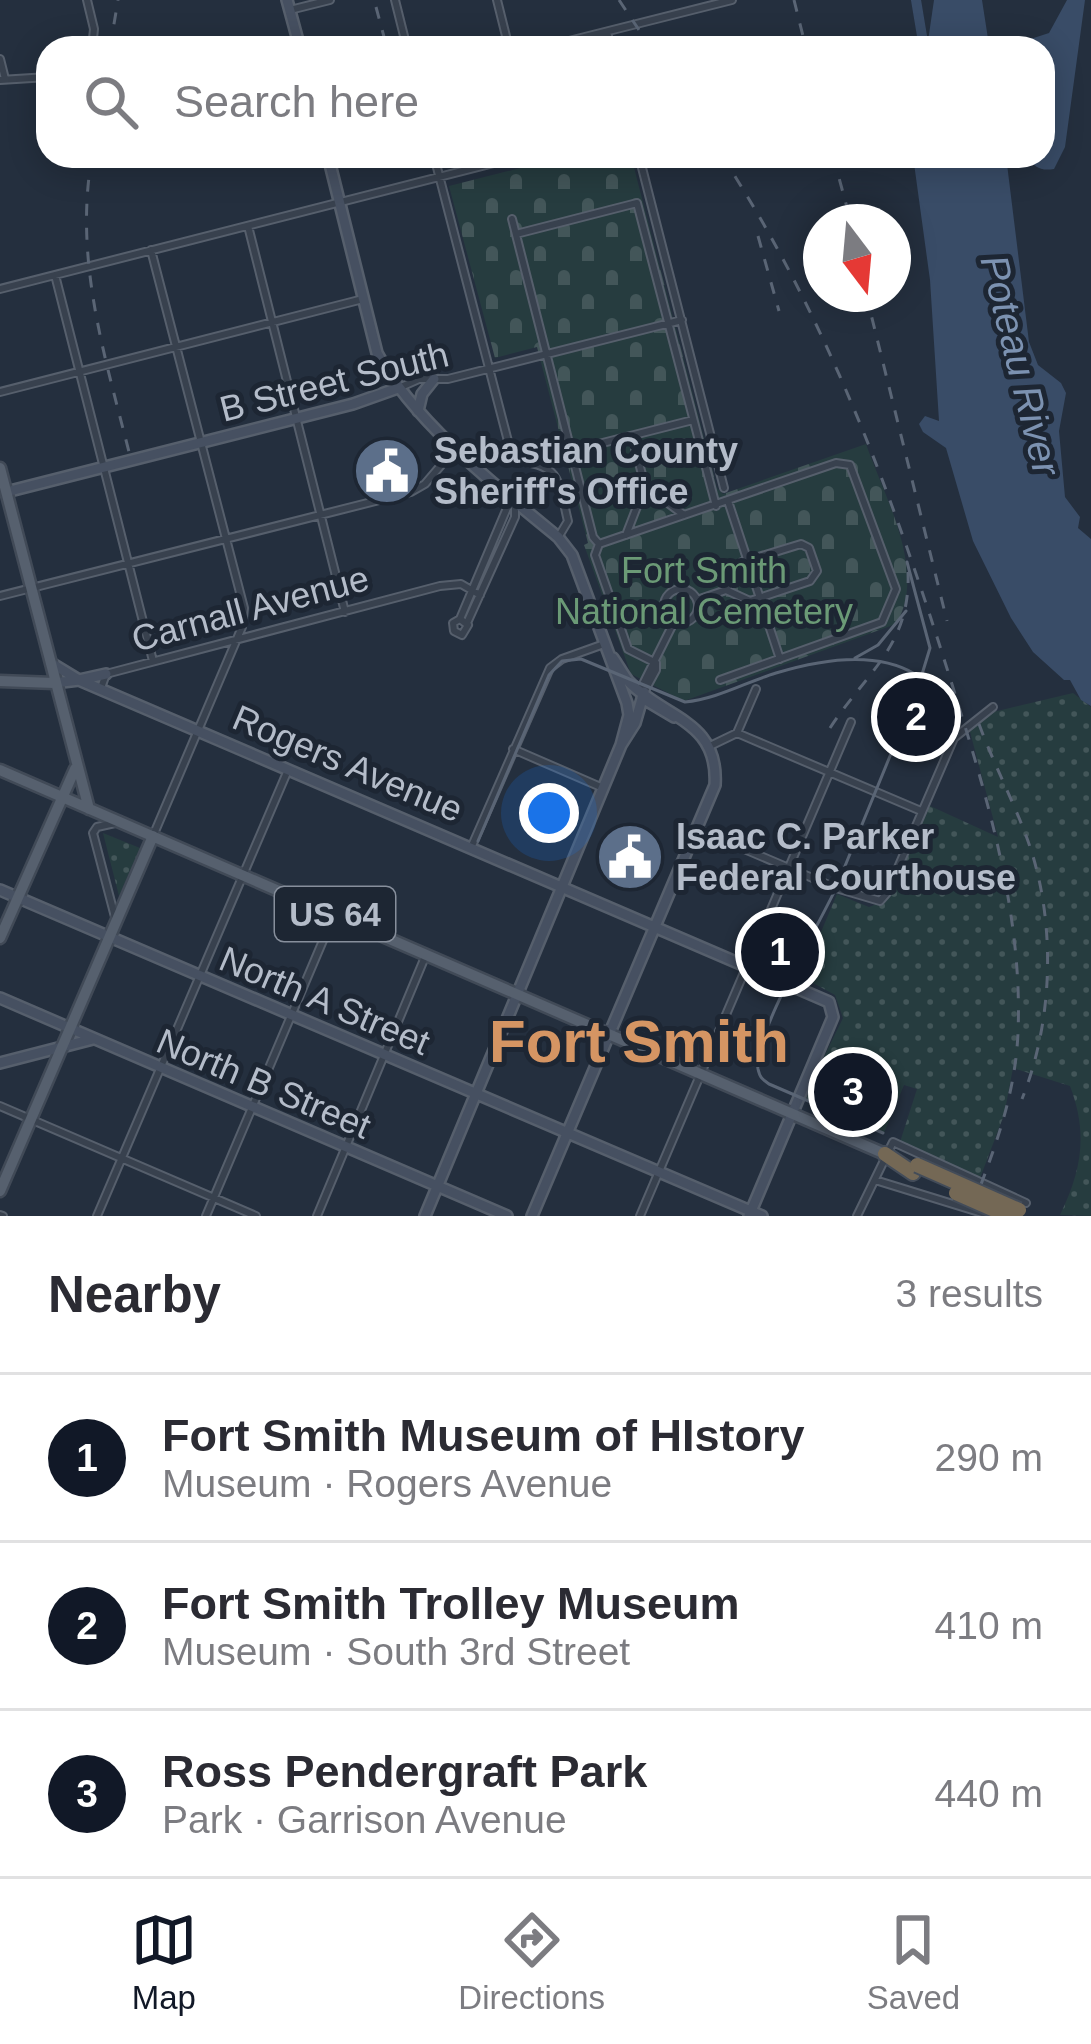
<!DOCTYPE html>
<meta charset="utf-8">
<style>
:root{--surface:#fff;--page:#f7f7f7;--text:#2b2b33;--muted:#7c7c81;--line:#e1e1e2;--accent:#111827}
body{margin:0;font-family:Arial,sans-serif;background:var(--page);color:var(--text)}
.compass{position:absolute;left:803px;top:204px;width:108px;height:108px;border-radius:50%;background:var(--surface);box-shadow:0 6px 30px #0003;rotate:164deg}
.you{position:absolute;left:549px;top:813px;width:42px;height:42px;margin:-30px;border:9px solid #fff;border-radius:50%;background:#1a73e8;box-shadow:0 0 0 18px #1a73e833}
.badge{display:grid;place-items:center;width:78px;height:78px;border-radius:50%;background:var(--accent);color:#fff;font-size:39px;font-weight:700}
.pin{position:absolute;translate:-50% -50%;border:6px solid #fff;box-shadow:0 3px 12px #0006}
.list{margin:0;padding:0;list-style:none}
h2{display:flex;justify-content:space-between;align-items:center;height:156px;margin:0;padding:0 48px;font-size:51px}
h2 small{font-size:39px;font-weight:400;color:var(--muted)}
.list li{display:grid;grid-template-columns:78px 1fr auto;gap:36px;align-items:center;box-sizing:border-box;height:168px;padding:0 48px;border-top:3px solid var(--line)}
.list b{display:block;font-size:45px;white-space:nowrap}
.list p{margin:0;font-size:39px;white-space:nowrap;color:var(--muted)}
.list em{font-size:39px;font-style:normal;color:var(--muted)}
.icon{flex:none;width:66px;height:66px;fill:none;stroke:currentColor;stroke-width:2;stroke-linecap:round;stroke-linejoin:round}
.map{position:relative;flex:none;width:1091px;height:1216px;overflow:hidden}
.search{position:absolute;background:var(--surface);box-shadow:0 6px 30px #0003;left:36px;right:36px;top:36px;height:132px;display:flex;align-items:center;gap:30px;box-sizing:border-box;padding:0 42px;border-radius:36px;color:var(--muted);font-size:45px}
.sheet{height:660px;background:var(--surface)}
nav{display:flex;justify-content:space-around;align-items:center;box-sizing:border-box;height:168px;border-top:3px solid var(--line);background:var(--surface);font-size:33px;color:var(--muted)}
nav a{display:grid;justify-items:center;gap:6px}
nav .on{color:var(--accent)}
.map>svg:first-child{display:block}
.cemetery{fill:url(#cemetery-stones)}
.park{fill:url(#park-dots)}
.water{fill:#394c67}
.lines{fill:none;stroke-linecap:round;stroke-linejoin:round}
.river{stroke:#394c67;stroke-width:10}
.street-casing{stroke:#565f6c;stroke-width:10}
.secondary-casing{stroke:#565f6c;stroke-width:14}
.primary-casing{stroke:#414a57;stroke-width:15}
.highway-casing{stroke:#434c59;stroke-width:18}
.street{stroke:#38414e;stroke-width:6}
.secondary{stroke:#465061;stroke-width:9}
.primary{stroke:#56606e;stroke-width:10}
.highway{stroke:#746855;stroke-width:14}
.tram{stroke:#5a6575;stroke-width:3}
.rail{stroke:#5a6575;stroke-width:3;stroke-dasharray:12 12;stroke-linecap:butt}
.highway-bridge-casing{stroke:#434c59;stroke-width:18;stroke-linecap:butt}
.highway-bridge{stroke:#746855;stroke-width:14}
.labels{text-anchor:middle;stroke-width:10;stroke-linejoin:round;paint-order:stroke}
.shield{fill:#1d2633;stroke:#878f9c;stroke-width:3}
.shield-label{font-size:33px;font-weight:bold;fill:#b4bcc9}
.street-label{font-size:36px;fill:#b4bcc9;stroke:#1d2633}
.poi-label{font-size:36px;font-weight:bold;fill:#b4bcc9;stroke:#1d2633;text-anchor:start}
.park-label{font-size:36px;fill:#6b9a76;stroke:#1d2633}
.water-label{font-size:39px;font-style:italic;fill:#7c92b1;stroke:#1d2633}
.town-label{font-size:60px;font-weight:bold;fill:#d59563;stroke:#1d2633}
</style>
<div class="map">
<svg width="1091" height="1216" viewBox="0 0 1091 1216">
<defs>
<pattern id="cemetery-stones" width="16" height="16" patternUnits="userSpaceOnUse" patternTransform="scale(3)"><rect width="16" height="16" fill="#263c3f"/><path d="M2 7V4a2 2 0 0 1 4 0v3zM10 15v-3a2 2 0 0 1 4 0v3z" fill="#435659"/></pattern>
<pattern id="park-dots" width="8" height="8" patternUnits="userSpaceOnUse" patternTransform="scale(3)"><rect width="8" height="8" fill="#263c3f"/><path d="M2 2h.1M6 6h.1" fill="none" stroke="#435659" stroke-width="1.8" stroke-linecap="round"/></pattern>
</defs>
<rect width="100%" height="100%" fill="#242f3e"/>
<path class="cemetery" d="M568 156H631L717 488 723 494 866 444C884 496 928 572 896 624L684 701 631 674 584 545 588 543 537 347 495 358 449 186Z"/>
<path class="park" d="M1073 693 1091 707V1216L1060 1215C1082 1170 1088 1133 1070 1086L1013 1068 1004 1115 980 1178 900 1142 917 1089 904 1085 884 1133 804 1098 843 1018 835 995 802 977 837 894 869 907 887 900 928 805 998 837 969 728 989 713Z
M103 833 140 848 119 896Z"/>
<path class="water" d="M934 0H982L989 45 994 48H927Z
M1067 0H1085L1065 147 1054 169C1041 171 1034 168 1028 156H1043V48H1003L1049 33Z
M913 156H1006L1029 342 1038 365 1061 383 1066 393 1059 431 1065 497 1080 517 1078 528 1091 539V706L1081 700 1070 680H1064L1033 652 1011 618 973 541 946 448 923 432 919 424 925 416 939 421 930 280Z"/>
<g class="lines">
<path class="river" d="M916 0 924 48"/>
<g class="street-casing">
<path id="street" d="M87 0 94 29 92 48
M395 0 407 48
M497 0 509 48
M290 10 330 0
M607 32 611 48
M541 48 732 0
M0 59 5 79
M0 80 48 77
M434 156 509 445C522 471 534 457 551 472 562 482 564 507 568 521L559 536
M639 156 724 488
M512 219 593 537 599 544 595 555 628 649 656 663
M248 226 345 612
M516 234 637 203 716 506
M151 250 244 608 242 627 153 836
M55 275 153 661
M0 289 521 156
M401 387 419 379H448L682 320
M0 392 363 299
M571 451 693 420
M645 486 684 515
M728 501 780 659
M626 535 645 486 632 436
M599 544 836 463 850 465 896 589 882 622 720 680
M664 606a17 17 0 1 1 34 0a17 17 0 1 1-34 0Z
M0 596 411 492 425 484 454 450
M697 600 726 590 742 562 801 544 809 548 817 571 810 581 750 601 726 590
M460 619 468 625 462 635 454 631 453 623 460 619 507 508 513 502
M467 623 515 517V504
M101 688 106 674 440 586 461 584 480 595
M640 690 674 622
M644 692 656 670V663
M737 733 756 689
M710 746 737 733 921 811
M513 749 603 788
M115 823 97 827 93 833 115 917
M697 829 836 888 880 901 887 893 954 738 993 707
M471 848 550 668 562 659 604 644
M0 1106 256 1216
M875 1180 992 1216
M0 1215 3 1216
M97 1216 288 770
M206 1216 333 917
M317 1216 425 957
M640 1216 851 722
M857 1216 893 1142 1026 1203"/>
</g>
<g class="secondary-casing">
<path id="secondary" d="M287 0 300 48
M328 156 377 353C413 421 498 488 558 537L572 555 627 703 629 715 621 745
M418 411 422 394 434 379
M6 492 353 404 398 388
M51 663 79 680 106 674
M54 683 79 680 829 1002 833 1017 749 1216
M642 698 674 717
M0 890 762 1216
M0 998 507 1216
M0 1063 93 1039
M425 1216 621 745 635 723 644 692
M532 1216 715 785C719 720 665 719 629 682 623 675 618 665 613 658"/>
</g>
<g class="primary-casing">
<path id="primary" d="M0 468 89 809
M0 681 54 683
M0 770 885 1154
M0 938 75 769
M0 1191 153 836"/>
</g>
<g class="highway-casing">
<path id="highway" d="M885 1154 913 1173"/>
</g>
<use href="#street" class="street"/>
<use href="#secondary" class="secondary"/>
<use href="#primary" class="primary"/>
<use href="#highway" class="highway"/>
<path class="tram" d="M907 562 930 648 916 694
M855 658 878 645 906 611
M478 841 549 675 562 661 581 659 685 702C717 699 746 682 776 673 819 660 875 650 915 674V695L836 888C821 921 752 1038 758 1069 760 1078 762 1079 769 1084L883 1133"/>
<path class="rail" d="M619 0 651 48
M794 0 806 48
M376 7 387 48
M110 48 118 0
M92 156C74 259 104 353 129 452
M722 156C827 317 893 496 950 678 986 793 1023 912 1018 1033 1015 1100 992 1155 969 1216
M833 156 851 222
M758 236 779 311
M866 294 947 621
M979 724C995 768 1018 809 1032 853 1056 931 1052 1024 1022 1099
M830 728C866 673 911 645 908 572"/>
<g class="highway-bridge-casing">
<path id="highway-bridge" d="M917 1165 1019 1210
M956 1193 1008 1216"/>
</g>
<use href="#highway-bridge" class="highway-bridge"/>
</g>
<defs>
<g id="civic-disc" transform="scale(3.45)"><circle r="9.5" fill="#5c6f8a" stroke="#1d2633"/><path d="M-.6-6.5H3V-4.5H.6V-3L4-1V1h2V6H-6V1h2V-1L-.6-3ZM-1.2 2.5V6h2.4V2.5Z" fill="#fff"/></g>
</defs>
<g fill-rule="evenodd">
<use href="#civic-disc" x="387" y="471"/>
<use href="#civic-disc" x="630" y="857"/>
</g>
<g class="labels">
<rect class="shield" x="275" y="887" width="120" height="54" rx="9"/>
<g class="shield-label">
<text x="335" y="926">US 64</text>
</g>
<g class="street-label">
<text transform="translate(334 381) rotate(-14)" y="13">B Street South</text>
<text transform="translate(250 608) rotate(-15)" y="13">Carnall Avenue</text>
<text transform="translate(348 763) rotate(23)" y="13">Rogers Avenue</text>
<text transform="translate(325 1000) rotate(23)" y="13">North A Street</text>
<text transform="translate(264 1083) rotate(23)" y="13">North B Street</text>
</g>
<g class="poi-label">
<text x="434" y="463">Sebastian County<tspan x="434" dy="41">Sheriff's Office</tspan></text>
<text x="676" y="849">Isaac C. Parker<tspan x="676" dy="41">Federal Courthouse</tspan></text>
</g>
<g class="park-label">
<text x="704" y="583">Fort Smith<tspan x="704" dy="41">National Cemetery</tspan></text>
</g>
<g class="water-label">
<text transform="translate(1021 365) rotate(76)" y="14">Poteau River</text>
</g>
<g class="town-label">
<text x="639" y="1062">Fort Smith</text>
</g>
</g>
</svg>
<svg class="compass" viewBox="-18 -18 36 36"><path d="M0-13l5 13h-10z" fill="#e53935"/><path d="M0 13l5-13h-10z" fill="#7c7c81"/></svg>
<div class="you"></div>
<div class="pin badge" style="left:780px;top:952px">1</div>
<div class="pin badge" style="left:916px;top:717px">2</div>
<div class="pin badge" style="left:853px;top:1092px">3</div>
<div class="search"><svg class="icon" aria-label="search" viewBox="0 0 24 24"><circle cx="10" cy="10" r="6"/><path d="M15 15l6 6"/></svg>Search here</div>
</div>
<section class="sheet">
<h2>Nearby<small>3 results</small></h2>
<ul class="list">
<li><span class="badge">1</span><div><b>Fort Smith Museum of HIstory</b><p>Museum · Rogers Avenue</p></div><em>290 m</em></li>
<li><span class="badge">2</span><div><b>Fort Smith Trolley Museum</b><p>Museum · South 3rd Street</p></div><em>410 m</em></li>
<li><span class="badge">3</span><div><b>Ross Pendergraft Park</b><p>Park · Garrison Avenue</p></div><em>440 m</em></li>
</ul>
</section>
<nav>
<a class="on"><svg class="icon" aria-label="map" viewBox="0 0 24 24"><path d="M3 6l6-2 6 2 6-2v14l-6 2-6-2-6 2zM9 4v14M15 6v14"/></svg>Map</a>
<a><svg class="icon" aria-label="directions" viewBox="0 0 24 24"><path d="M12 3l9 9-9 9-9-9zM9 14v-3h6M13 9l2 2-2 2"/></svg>Directions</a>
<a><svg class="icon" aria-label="saved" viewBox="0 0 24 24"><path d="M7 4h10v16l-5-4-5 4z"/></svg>Saved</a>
</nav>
